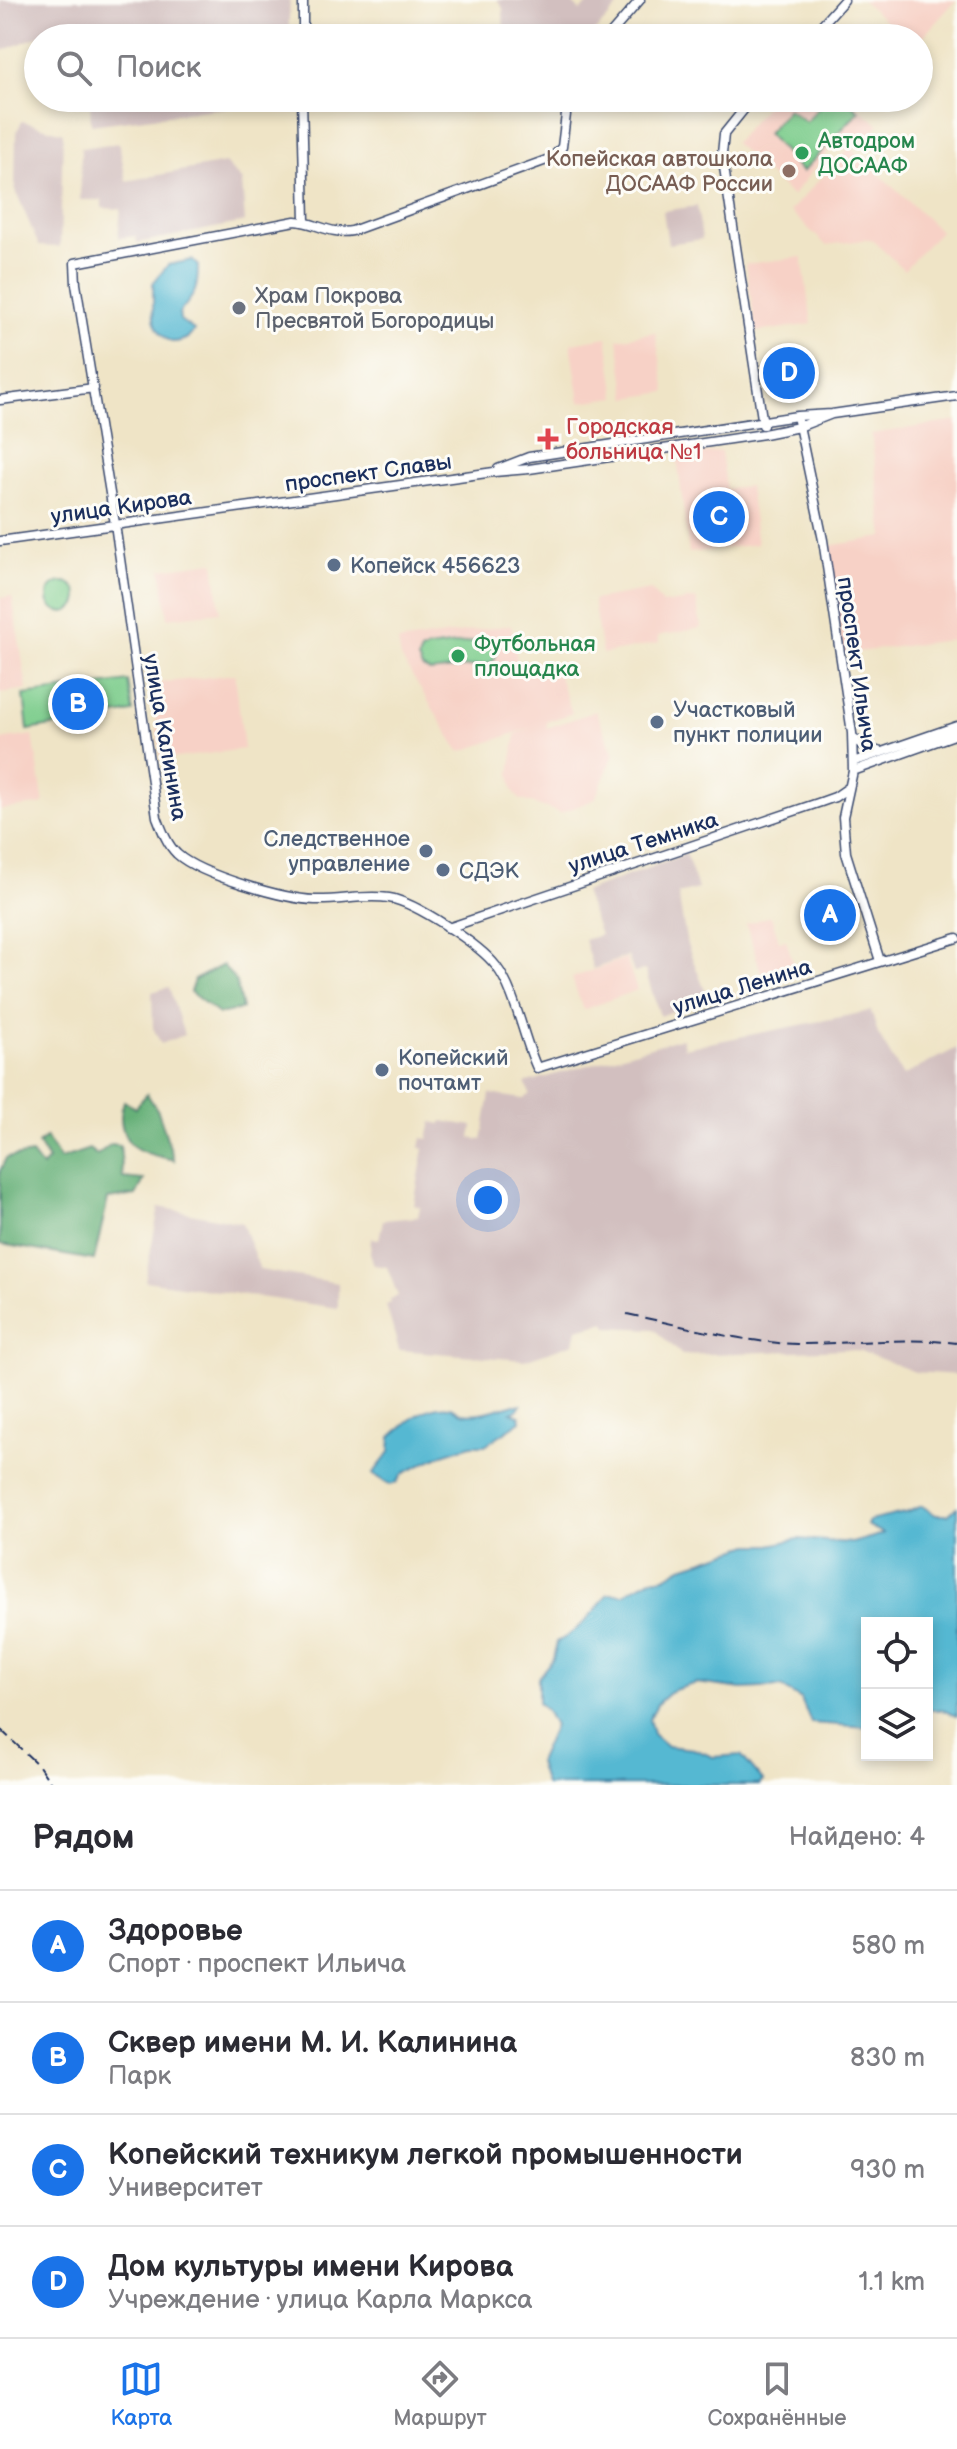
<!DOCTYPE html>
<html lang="ru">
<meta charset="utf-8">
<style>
:root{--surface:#fff;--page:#f2f2f3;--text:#2b2b33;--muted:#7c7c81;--line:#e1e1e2;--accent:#1a73e8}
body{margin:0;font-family:"Balsamiq Sans",sans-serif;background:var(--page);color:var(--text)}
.controls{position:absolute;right:24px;bottom:24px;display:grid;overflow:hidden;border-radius:0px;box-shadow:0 4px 12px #0003}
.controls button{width:72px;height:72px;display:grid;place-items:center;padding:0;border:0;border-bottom:2px solid var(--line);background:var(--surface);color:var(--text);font:40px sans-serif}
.you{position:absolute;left:488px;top:1200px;width:28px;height:28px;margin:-20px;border:6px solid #fff;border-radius:50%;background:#1a73e8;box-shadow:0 0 0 12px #1a73e833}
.badge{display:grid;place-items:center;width:52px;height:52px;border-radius:50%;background:var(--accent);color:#fff;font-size:26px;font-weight:700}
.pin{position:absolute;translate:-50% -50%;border:4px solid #fff;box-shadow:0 2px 8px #0006}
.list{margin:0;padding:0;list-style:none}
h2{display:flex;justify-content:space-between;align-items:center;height:104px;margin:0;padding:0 32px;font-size:34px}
h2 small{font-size:26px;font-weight:400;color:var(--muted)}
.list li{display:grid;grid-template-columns:52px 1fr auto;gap:24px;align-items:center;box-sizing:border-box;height:112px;padding:0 32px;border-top:2px solid var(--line)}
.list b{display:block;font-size:30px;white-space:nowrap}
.list p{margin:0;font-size:26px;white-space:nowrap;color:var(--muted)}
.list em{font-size:26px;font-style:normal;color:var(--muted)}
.icon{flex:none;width:44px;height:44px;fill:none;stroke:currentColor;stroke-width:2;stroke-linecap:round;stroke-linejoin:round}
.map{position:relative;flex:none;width:957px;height:1785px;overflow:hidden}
.search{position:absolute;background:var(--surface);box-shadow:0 4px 12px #0003;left:24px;right:24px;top:24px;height:88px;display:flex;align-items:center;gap:20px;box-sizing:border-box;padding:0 28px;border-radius:44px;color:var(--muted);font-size:30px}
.sheet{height:552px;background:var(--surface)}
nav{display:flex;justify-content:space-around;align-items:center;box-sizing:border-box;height:112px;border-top:2px solid var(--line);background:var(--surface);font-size:22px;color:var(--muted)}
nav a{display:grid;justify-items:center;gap:4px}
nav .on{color:var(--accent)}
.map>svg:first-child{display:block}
.built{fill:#f7d1c6}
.industrial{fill:#d2bfbf}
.green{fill:#7ecd8d;stroke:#4c7e76;stroke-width:2}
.forest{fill:#66b078;stroke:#40706b;stroke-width:2}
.water{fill:#54b8d2;stroke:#387498;stroke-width:2}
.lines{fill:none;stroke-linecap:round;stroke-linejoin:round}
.secondary-casing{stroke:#3b4a6e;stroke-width:11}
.secondary{stroke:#fff;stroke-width:8}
.rail{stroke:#1b2f5e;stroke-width:2;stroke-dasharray:12 6;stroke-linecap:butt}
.leisure-dot{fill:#2e9e5b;stroke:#fdfcf7;stroke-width:3}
.education-dot{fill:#8d6e63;stroke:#fdfcf7;stroke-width:3}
.worship-dot{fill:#6b7280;stroke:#fdfcf7;stroke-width:3}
.health-dot{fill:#e0444e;stroke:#fdfcf7;stroke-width:3}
.service-dot{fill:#5c6f8a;stroke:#fdfcf7;stroke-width:3}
.labels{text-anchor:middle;stroke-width:6;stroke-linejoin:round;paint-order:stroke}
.leisure-label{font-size:22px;fill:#27864d;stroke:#fdfcf7;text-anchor:start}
.education-label{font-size:22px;fill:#785e54;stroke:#fdfcf7;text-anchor:end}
.worship-label{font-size:22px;fill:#5b616d;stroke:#fdfcf7;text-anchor:start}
.health-label{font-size:22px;fill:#be3a42;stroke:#fdfcf7;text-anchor:start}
.street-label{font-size:22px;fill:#1b2f5e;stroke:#fdfcf7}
.service-label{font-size:22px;fill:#4e5e75;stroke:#fdfcf7;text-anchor:start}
</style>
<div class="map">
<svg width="957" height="1785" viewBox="0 0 957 1785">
<rect width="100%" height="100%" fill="#fdfcf7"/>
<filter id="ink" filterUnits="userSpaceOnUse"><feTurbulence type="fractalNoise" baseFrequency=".0125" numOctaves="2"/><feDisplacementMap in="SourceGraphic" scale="16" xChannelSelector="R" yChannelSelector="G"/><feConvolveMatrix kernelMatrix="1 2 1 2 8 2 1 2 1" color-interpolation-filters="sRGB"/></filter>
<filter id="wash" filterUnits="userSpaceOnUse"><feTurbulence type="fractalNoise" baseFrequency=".006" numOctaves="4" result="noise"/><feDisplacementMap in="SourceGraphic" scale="32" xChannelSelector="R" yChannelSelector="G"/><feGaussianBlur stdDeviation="1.8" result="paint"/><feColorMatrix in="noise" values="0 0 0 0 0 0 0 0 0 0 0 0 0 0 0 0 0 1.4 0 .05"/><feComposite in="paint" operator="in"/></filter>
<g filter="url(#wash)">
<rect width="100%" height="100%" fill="#efe4c6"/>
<path class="built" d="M862 0H956L919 41V38H904Z
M781 98H847L879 125 868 136 849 146 834 144 792 196 734 143 770 101 774 105Z
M850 147 940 231 904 270 871 239 826 245 790 211Z
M802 257 812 324 756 332 746 264Z
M655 332 666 392 627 398 618 339Z
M607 337 616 397 580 402 571 343Z
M957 421V639L842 654 828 546 884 537 871 434Z
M721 451 726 489 749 486 757 544 689 553 677 457Z
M214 562 220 612 168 618 161 569Z
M651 590 662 604 696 599 701 628 658 636 659 643 602 654 593 600Z
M12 596 27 689 0 693V598Z
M511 625 519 671 555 666 572 713 546 722 547 728 596 711 614 754 595 799 561 813 519 799 513 790 510 773 516 734 536 726 460 752 401 658 398 642Z
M235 674 244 749 161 760 151 684Z
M33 735 44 804 0 810V740Z
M771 916 779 941 786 940 797 975 765 985 746 924Z
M626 958 637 990 583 1010 572 978Z"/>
<path class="industrial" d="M0 0H290L288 38H89L88 21H56L58 28 0 52Z
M497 0H569L580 11 594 0H610L618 7 589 38H504L503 8Z
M90 98H269V102L91 125Z
M22 121 63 133 60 247 39 246 15 189 16 133Z
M119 143 126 181 225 163 242 181 245 222 137 243 136 236 118 238 121 209 102 208V200H80L81 148Z
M697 206 702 239 668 244 663 211Z
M686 854 698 889 678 894 687 945 708 998 660 1016 645 970 634 973 628 956 593 969 584 940 600 935 584 892Z
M169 987 184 1035 161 1044 153 1028 152 992Z
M871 1011 878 1034 903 1076 957 1048V1375L915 1372 860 1351 847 1349 682 1355 654 1329 608 1327 606 1322 577 1329 574 1343 524 1360 399 1350 386 1305 391 1303 390 1299 398 1296 387 1267 374 1265 370 1254 371 1238 379 1239 383 1220 418 1217 420 1207 414 1205 424 1148 420 1147 422 1138 428 1139 432 1122 441 1124 442 1121 473 1126 471 1138 482 1140 490 1094 523 1099 530 1094 525 1083 682 1038 684 1048Z
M159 1207 242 1223 260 1270 338 1283V1308L145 1281Z"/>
<path class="green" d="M827 98H845L859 111 802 172 767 133 788 109 806 122Z
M48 597a15 15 0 1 1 30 0a15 15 0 1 1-30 0Z
M486 640 494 644 497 652 494 660 488 664 431 672 422 668 418 659 421 652 428 648Z
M128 681 133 712 28 730 24 695Z"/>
<path class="forest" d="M223 965 236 982 242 1009 219 1014 190 992 194 980Z
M147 1094 158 1111 174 1160C163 1157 146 1155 136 1148 121 1139 118 1116 124 1101L135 1108Z
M46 1137 60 1159 89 1149 97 1155 111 1144 120 1145 123 1178 144 1180 136 1195 108 1199 94 1260 0 1244V1171L6 1158 32 1154 42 1167 48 1160 38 1144Z"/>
<path class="water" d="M192 260 198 266C198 291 195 294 179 313L180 320 194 330C190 339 181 342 171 342 148 328 154 308 153 283L168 265Z
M512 1405H521L517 1410 511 1412 520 1416 521 1421 485 1445H471L443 1454 404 1473 396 1483 391 1485 373 1474 390 1452 391 1437C408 1422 426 1403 451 1407 455 1408 458 1412 462 1413 478 1416 497 1409 512 1405Z
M922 1506 936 1515H948L957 1507V1716L942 1710H927V1623H867V1727L811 1723 801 1699 781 1687 742 1689 696 1683 671 1691 658 1703 649 1719 653 1734 667 1746 694 1749 713 1757 741 1755 763 1781 759 1785H545L538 1762 554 1726 546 1710 538 1703V1677L553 1659 557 1642C579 1631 593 1614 608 1594H624L651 1579 665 1577 682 1567 750 1545H770L798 1539 852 1543 880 1535 883 1533 867 1525 869 1521 908 1512Z"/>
</g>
<g filter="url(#ink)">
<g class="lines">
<g class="secondary-casing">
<path id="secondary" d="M303 38V0
M607 38 640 0
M810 38 844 0
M302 98 305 221
M568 98 562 147 552 158 352 231C330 235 315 222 295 221L75 263 76 284 115 524 157 817C162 830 167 844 177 854 200 875 284 899 315 900 340 901 364 894 389 898 415 902 480 945 496 966 516 992 523 1038 537 1068L957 938
M753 98 724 134 722 154 763 425
M0 400 94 388
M797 416 823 540 852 733 853 771 843 817 846 853 880 961
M498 469 529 457 797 416 832 414 957 396
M0 541 494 472 529 469 764 434 799 427 832 414
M853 737 865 748 878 751
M853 762 957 726
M853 771 957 734
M448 928 821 802 835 797 848 788"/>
</g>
<use href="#secondary" class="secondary"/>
<path class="rail" d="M627 1314C681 1325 742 1343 797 1344 850 1344 903 1337 957 1343
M0 1729 39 1766 52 1785"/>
</g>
</g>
<g class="leisure-dot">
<circle cx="802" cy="153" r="8"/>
<circle cx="458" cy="656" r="8"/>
</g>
<circle class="education-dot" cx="789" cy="171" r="8"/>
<circle class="worship-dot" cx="239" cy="308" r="8"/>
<path class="health-dot" d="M544 427h8v8h8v8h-8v8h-8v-8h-8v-8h8z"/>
<g class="service-dot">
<circle cx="334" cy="565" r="8"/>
<circle cx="657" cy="722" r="8"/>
<circle cx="426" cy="851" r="8"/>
<circle cx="443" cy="870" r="8"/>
<circle cx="382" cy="1070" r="8"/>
</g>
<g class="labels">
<g class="leisure-label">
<text x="818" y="148">Автодром<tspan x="818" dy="25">ДОСААФ</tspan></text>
<text x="474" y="651">Футбольная<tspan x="474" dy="25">площадка</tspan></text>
</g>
<g class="education-label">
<text x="773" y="166">Копейская автошкола<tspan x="773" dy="25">ДОСААФ России</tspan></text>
</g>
<g class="worship-label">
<text x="255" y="303">Храм Покрова<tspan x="255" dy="25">Пресвятой Богородицы</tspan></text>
</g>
<g class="health-label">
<text x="566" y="434">Городская<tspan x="566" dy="25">больница №1</tspan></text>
</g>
<g class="street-label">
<text transform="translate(368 472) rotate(-8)" y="8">проспект Славы</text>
<text transform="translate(121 506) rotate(-8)" y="8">улица Кирова</text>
<text transform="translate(858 664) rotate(82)" y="8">проспект Ильича</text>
<text transform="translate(166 737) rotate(80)" y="8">улица Калинина</text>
<text transform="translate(643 842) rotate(-18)" y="8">улица Темника</text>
<text transform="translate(742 986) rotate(-17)" y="8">улица Ленина</text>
</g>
<g class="service-label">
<text x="350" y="573">Копейск 456623</text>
<text x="673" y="717">Участковый<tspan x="673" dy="25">пункт полиции</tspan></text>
<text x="410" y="846" text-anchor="end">Следственное<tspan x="410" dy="25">управление</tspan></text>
<text x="459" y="878">СДЭК</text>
<text x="398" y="1065">Копейский<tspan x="398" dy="25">почтамт</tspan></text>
</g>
</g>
</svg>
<div class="controls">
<button><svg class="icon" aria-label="locate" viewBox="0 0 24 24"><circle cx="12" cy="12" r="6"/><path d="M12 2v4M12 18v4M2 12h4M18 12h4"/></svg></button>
<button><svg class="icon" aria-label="layers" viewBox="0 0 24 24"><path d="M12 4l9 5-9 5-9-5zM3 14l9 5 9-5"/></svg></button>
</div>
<div class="you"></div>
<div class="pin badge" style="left:830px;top:915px">A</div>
<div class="pin badge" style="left:78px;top:704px">B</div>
<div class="pin badge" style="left:719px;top:517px">C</div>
<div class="pin badge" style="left:789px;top:373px">D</div>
<div class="search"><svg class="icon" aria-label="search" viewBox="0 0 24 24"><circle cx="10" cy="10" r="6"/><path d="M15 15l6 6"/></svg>Поиск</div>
</div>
<section class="sheet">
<h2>Рядом<small>Найдено: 4</small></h2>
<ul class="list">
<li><span class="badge">A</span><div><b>Здоровье</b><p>Спорт · проспект Ильича</p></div><em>580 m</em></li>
<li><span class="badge">B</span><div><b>Сквер имени М. И. Калинина</b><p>Парк</p></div><em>830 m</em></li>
<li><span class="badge">C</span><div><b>Копейский техникум легкой промышенности</b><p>Университет</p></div><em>930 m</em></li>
<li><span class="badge">D</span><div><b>Дом культуры имени Кирова</b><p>Учреждение · улица Карла Маркса</p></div><em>1.1 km</em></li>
</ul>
</section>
<nav>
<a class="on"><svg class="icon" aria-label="map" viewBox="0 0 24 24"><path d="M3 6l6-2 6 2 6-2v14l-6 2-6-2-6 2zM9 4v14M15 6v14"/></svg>Карта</a>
<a><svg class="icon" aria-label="directions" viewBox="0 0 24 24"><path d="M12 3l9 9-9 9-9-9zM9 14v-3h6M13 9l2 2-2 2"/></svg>Маршрут</a>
<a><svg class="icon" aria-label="saved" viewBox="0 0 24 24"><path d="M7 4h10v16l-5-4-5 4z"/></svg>Сохранённые</a>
</nav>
